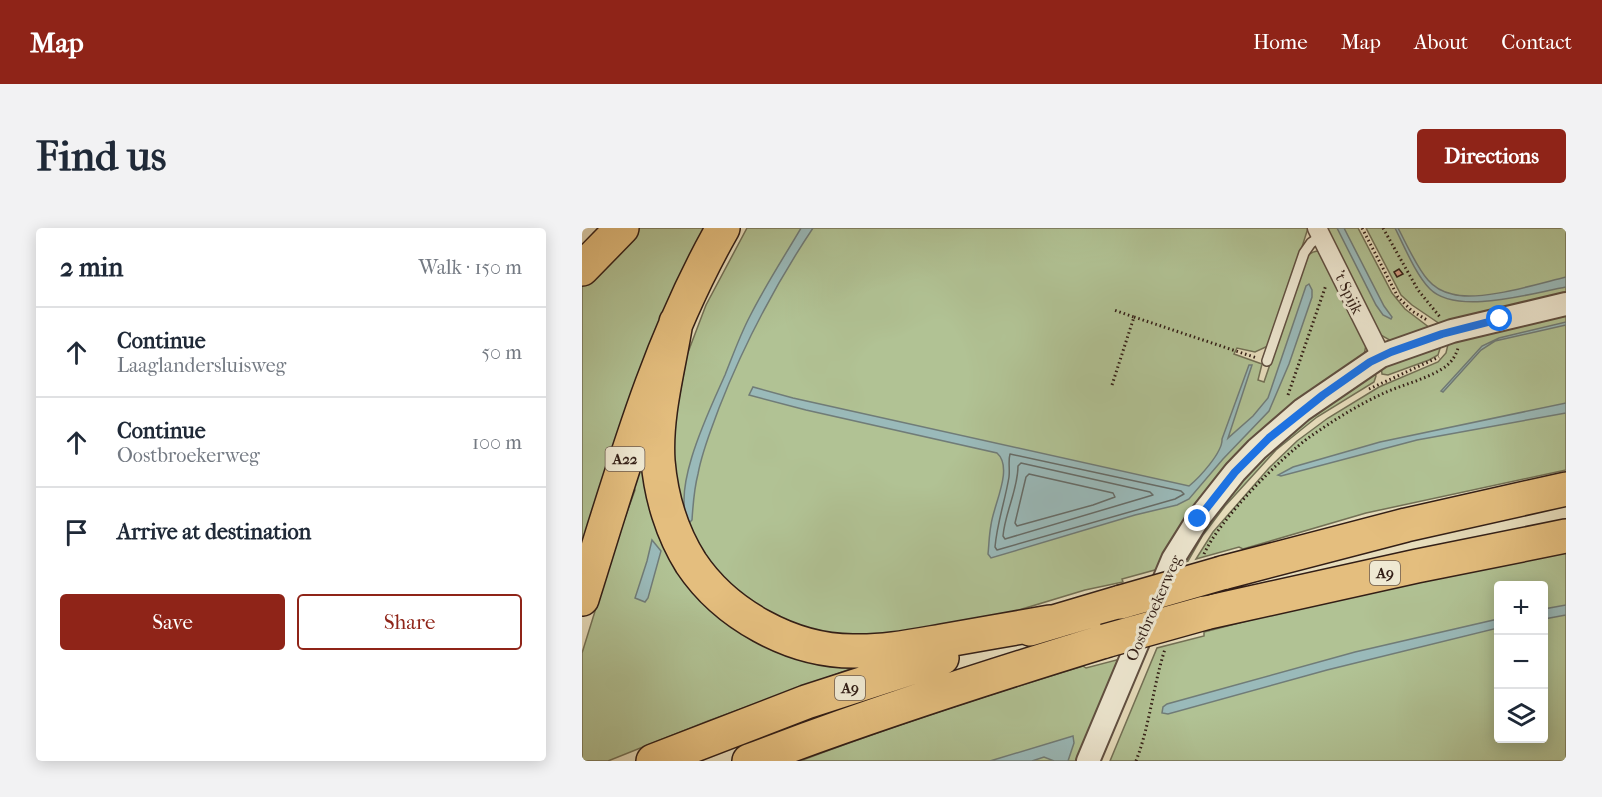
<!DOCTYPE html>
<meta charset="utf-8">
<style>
:root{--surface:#fff;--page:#f2f2f3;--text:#1f2937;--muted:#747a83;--line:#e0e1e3;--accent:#8f2418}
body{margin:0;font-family:"IM FELL French Canon",serif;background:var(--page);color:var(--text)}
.controls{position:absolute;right:18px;bottom:18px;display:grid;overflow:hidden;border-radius:6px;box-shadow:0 3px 15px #0003}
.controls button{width:54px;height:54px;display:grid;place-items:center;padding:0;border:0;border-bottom:2px solid var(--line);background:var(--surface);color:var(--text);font:30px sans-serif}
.stop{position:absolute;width:18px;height:18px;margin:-14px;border:4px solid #1a73e8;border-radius:50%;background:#fff}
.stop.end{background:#1a73e8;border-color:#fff;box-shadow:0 2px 6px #0008}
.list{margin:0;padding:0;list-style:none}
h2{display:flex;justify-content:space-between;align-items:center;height:78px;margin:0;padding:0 24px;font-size:26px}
h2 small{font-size:20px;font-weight:400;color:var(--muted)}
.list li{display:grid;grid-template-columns:39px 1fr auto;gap:18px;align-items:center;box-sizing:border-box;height:90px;padding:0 24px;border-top:2px solid var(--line)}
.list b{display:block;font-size:22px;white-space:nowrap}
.list p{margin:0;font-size:20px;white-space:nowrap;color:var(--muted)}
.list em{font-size:20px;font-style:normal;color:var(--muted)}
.actions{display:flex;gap:12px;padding:18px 24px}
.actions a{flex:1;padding:14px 0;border:2px solid var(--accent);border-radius:6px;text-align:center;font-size:21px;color:var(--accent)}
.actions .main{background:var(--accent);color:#fff}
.icon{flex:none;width:33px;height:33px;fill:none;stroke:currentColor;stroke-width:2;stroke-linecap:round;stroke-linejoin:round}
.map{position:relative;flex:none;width:984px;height:533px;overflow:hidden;border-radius:6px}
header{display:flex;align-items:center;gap:36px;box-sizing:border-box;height:84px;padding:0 30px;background:var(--accent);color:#fff}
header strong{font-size:28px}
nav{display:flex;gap:33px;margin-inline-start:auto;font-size:21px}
.intro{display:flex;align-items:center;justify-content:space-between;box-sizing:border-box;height:144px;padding:0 36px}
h1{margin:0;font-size:42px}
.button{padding:15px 27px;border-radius:6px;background:var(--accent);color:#fff;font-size:21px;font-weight:700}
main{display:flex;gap:36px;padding:0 36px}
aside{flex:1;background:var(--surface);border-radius:6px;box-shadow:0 3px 15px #0003}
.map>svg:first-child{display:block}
.green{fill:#b1c294;stroke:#727055;stroke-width:1.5;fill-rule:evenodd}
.water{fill:#9ababa;stroke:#707c78;stroke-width:1.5}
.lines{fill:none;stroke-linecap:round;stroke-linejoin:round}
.shore{stroke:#666c68;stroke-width:1.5}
.building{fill:#d29a81;stroke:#321e16;stroke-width:1.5}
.service-casing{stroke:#5f4e40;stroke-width:12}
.minor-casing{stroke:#5f4e40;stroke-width:21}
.tertiary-casing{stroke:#5f4e40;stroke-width:26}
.motorway-casing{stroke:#321e16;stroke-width:36}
.path{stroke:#321e16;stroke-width:3;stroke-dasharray:1.5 3;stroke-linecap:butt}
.service{stroke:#efe9d3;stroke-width:9}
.minor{stroke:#efe9d3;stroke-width:18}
.tertiary{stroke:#efe9d3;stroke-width:22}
.motorway{stroke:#e4be7e;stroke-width:33}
.motorway-bridge-casing{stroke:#321e16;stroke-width:36;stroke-linecap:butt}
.motorway-bridge{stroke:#e4be7e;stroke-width:33}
.route{stroke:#1a73e8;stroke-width:8}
.labels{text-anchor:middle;stroke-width:6;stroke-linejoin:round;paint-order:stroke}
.shield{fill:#efe9d3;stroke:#6b5b4f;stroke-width:1.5}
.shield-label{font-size:15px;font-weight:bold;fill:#321e16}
.street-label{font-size:16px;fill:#321e16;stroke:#efe9d3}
</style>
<header>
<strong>Map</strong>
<nav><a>Home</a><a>Map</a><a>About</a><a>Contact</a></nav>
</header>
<div class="intro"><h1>Find us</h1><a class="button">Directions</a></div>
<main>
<aside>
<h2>2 min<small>Walk · 150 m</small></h2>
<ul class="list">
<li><svg class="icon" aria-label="ahead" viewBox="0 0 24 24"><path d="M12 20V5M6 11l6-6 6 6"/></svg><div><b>Continue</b><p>Laaglandersluisweg</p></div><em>50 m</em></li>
<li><svg class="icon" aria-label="ahead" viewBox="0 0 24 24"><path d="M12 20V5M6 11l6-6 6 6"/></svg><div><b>Continue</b><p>Oostbroekerweg</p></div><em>100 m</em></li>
<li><svg class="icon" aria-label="arrive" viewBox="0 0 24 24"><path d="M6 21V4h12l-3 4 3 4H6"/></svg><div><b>Arrive at destination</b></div></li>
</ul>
<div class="actions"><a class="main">Save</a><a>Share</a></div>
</aside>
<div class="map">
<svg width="984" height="533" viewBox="0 0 984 533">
<rect width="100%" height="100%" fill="#e7ddbc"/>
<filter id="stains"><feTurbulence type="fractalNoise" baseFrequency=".00333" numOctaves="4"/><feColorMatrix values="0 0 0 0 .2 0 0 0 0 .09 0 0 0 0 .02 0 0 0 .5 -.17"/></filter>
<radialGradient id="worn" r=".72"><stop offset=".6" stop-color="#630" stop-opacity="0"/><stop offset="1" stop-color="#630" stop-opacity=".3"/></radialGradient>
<path class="green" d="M57 0H128L0 321V58Z
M165 0H726L700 82 686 118 673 124 655 120 652 126 680 136 676 152 682 154 724 30C727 25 731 23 738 23L784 117 782 127 732 165 580 340 540 351 541 354 503 362 394 395 340 409H221L128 348 84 241 105 127 124 77Z
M742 0H776L810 65 823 81 848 100 811 114 797 106Z
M784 0H984V65L858 96 830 77 819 67Z
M984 84V242L784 285 661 321 657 319 614 331 631 304 687 240 715 213 746 190 797 159 856 134 864 125 867 112Z
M860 114 856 127 847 132 806 147 800 146 799 138Z
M790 143 794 148 792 154 735 189 694 222 643 278 621 307 606 333 595 336 688 217Z
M65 216 100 337 282 436 126 493 26 533H0V425L37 306 53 262 51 258Z
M984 322V533H528L575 420 622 408V404L680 389ZM916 358H962V511H916Z
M542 430 499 533H218C311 498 406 467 501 438L504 440Z"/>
<path class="water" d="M219 0H231C193 57 162 116 137 180 129 202 120 223 116 246 112 261 111 276 110 292L107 295C88 262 128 181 143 147 151 127 158 107 168 88 183 58 202 29 219 0Z
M755 0H762L802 78 810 89 809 91 801 87 794 77Z
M813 0H816C824 15 835 40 846 52 852 59 861 64 870 66 898 74 955 56 984 49V59C950 65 875 88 848 61 834 47 822 18 813 0Z
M727 56 730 62V69L707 136 687 183 641 231 607 271 595 277 553 287 409 330 406 326C407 317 407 307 409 297 411 278 432 240 415 225L224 182 167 167 171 159 211 170 607 258C617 250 641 224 640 211L667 137H670L646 210 671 188 686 170 724 58Z
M984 94V97L913 113 899 122 861 164 859 163 900 118 917 110Z
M984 175V185L835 212 699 248 696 247 711 239 798 214Z
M70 312 79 323 66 370 63 374 53 370 65 333Z
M984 377V387L962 391V381Z
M916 391V400L745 442 586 486 580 485 581 479 585 476 773 424Z
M491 508 492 515 486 533H472L462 529 450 533H408Z"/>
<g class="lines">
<path class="shore" d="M428 226 599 263 602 266 593 271 415 322 413 319C415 295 423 273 427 249 428 241 426 233 428 226Z
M439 235 568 264 571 267 423 311 421 308C423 284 436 262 436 238Z
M447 246 531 265 533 269 511 277 435 298 433 295 444 249Z"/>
</g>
<path class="building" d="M817 41 821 46 815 49 812 44Z"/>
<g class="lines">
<g class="service-casing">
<path id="service" d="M685 133 722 25 729 15 739 8"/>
</g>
<g class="minor-casing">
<path id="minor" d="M735 0 799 128"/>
</g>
<g class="tertiary-casing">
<path id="tertiary" d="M506 533 591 331 616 291 653 244 675 221 720 182 799 128 870 103 984 76"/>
</g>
<g class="motorway-casing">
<path id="motorway" d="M0 41 40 0
M94 94C87 139 73 187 76 233 79 268 90 305 109 335 143 386 209 423 271 423 301 424 331 418 360 413 396 407 432 400 468 394
M640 345 824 297 984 261
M0 371C40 244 75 116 141 0
M623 385 835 338 984 308
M448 401 539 374
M71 533 224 474 360 430
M167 533C284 488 403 450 523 413"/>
</g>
<path class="path" d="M780 0 816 69 830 83 845 92
M801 0 836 62 858 89
M552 89 675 130
M530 157 552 89 532 82
M787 161 857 129
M706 167 744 57
M622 326C637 292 698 230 729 208 752 192 776 177 800 166 819 157 842 152 860 141 868 136 873 130 876 120
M554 533C568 497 571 458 583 421"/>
<use href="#service" class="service"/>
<use href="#minor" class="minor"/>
<use href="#tertiary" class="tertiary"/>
<use href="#motorway" class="motorway"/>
<g class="motorway-bridge-casing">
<path id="motorway-bridge" d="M539 374 640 345
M523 413 623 385"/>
</g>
<use href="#motorway-bridge" class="motorway-bridge"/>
</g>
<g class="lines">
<path class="route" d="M616 291 653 244 687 210 741 167 788 134 809 124 860 106 918 91"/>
</g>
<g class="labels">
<g class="shield">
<rect x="23.5" y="219" width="39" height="24" rx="4.5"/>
<rect x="788" y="333" width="30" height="24" rx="4.5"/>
<rect x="253" y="448" width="30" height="24" rx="4.5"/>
</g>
<g class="shield-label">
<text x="43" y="236">A22</text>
<text x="803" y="350">A9</text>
<text x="268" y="465">A9</text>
</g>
<g class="street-label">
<text transform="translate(767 64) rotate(64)" y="6">'t Spijk</text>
<text transform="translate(571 380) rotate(-66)" y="6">Oostbroekerweg</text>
</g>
</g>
<rect width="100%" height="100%" filter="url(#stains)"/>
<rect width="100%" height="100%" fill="url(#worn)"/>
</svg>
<div class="controls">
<button>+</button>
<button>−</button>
<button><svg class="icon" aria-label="layers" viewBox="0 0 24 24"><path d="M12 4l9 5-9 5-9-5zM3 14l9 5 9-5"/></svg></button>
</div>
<div class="stop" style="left:918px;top:91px"></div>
<div class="stop end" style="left:616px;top:291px"></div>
</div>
</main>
